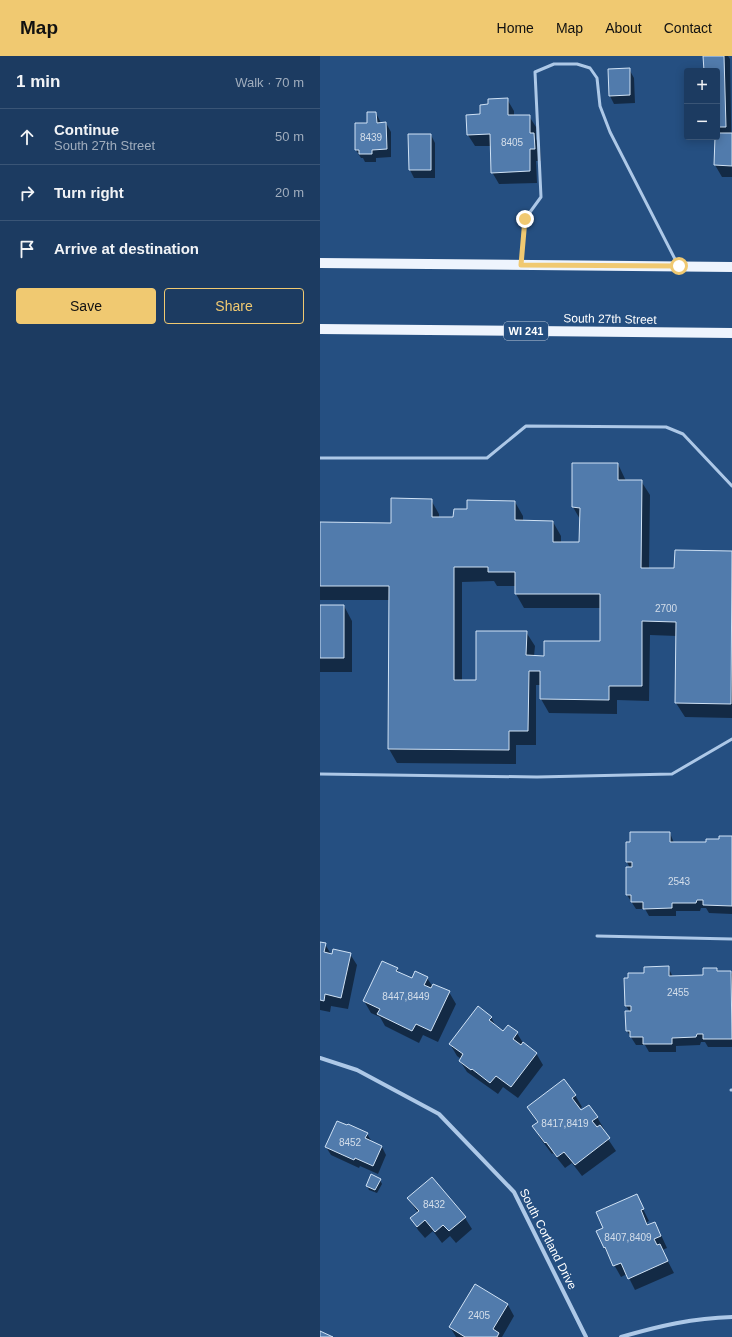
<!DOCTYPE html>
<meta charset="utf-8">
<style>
:root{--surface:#1c3b61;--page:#29466a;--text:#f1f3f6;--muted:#a0adbd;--line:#3a5576;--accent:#f0c971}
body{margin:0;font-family:Helvetica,sans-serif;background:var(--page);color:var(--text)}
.controls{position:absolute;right:12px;top:12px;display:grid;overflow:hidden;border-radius:4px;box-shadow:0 2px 10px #0003}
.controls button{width:36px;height:36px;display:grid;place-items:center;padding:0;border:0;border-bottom:1px solid var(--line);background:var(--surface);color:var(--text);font:20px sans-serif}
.stop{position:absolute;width:12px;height:12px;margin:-9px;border:3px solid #f0c971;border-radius:50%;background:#fff}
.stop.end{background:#f0c971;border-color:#fff;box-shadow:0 1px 4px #0008}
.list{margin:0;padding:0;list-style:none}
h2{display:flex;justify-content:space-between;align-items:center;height:52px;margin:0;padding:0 16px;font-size:17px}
h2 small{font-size:13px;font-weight:400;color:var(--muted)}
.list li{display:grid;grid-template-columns:26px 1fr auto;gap:12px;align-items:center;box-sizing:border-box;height:56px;padding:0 16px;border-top:1px solid var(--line)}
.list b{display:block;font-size:15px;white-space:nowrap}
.list p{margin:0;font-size:13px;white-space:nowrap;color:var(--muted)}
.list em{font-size:13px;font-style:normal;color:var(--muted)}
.actions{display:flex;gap:8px;padding:12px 16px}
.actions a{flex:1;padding:9px 0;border:1px solid var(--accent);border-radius:4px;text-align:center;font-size:14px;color:var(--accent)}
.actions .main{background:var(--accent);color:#111}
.icon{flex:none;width:22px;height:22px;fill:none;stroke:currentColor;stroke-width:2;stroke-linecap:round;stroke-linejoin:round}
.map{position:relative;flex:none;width:412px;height:1281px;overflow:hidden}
header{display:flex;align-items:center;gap:24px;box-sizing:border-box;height:56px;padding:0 20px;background:var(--accent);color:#111}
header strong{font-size:19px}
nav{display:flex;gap:22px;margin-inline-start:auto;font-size:14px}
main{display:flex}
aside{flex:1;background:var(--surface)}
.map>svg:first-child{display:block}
.shadow{fill:#0007;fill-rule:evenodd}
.building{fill:#517bac;stroke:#d0e2f5;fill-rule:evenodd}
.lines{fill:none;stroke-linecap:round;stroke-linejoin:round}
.service{stroke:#adc8e7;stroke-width:3}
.minor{stroke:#adc8e7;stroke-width:4}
.primary{stroke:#eef4fd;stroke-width:10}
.route{stroke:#f0c971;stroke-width:5}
.labels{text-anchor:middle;stroke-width:3;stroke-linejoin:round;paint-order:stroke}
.number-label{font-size:10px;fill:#d4deea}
.shield{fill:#254f81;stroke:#becad9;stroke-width:1}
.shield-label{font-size:11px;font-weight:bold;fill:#fff}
.street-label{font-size:12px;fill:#fff;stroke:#254f81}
</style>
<header>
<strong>Map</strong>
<nav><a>Home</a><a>Map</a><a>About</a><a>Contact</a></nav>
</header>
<main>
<aside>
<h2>1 min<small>Walk · 70 m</small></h2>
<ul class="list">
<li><svg class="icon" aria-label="ahead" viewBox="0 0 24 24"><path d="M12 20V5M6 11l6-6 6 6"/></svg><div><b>Continue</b><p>South 27th Street</p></div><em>50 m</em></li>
<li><svg class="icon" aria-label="right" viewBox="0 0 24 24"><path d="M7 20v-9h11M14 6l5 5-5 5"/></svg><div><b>Turn right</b></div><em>20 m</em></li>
<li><svg class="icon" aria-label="arrive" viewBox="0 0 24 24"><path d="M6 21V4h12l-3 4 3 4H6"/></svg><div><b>Arrive at destination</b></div></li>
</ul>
<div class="actions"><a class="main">Save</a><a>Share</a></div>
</aside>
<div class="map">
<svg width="412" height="1281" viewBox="0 0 412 1281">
<rect width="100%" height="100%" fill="#254f81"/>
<path class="shadow" d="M384 0H408L410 3 412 121H402L395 109 396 83H393L391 81H397V15H385Z
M309 13 314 22 315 47 294 48 290 40Z
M187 43 194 55V60H209L216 71V83L220 90 221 105H216L217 127 179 128 172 116 171 90H155L148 79 161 59 169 49Z
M56 57 61 67H66L71 76V101L56 102V106H45L43 102H41L36 94V68H48Z
M111 79 115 87V122H94L90 114Z
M253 408H298L306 425H321L330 439 329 513H355L356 495 412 496V662L365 661 356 647 357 580 330 579 329 645 297 644V658L229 657 221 643V629H216V689H196V708L77 707 69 693 70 544H0V467L72 468 111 444 119 458V462H134L148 454 195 446 203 460V465L233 466 241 480V487H260L261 465 253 451ZM174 525 177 530H196V538L204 552H281V586L225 601 214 600 215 590 206 576 157 625H142V526Z
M0 550H24L32 565V616H0Z
M350 777 354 787H387L412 781V858L389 857 386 852H381L380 855H356V860H329L325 853H316L307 839V812H310L307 806V787Z
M0 887 5 888 12 900 30 898 37 909 28 953 11 950 10 956 0 954Z
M348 911 353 921 384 920 397 913 399 916H410L412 918V991H388L385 986H381L380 989 356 990V996H329L325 989H316L307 975 306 956H310L306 950 325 918Z
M77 913 80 918 92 924 107 922 113 931 129 936 136 948 118 986 103 979 99 987 65 970 60 961 51 957 44 945Z
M171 961 176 971 184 976 188 970 197 977 203 987 216 997 223 1009 198 1042 183 1031 178 1038 147 1016 140 1005 141 1003 137 1000 130 988Z
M255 1039 262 1051 259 1053 261 1056 277 1061 284 1073 282 1074 296 1095 262 1120 252 1107 245 1112 233 1097 232 1098 220 1082 214 1070 218 1067 208 1051Z
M47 1078 52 1086 62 1091 66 1099 58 1118 40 1110 39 1112 11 1099 6 1091Z
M112 1122 145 1162 152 1173 136 1187 130 1180 122 1187 113 1175 105 1182 98 1174 91 1162 98 1157 88 1142Z
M60 1124 62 1128 57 1137 49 1134 47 1130Z
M316 1139 329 1165 327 1166 328 1170 334 1167 341 1179 347 1192 342 1194 354 1217 315 1234 307 1218 301 1221 284 1191V1173Z
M156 1229 188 1249 194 1260 182 1281H136L130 1271Z"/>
<path class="building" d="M383 0H404L406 71H397V15H384Z
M310 12V39L289 40 288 13Z
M188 42V59H210V77H214L215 93H210V115L171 117 170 78 147 79 146 59 160 58V49L168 48V43Z
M47 56H56L57 67 66 66 67 93 52 94V98H39V94H35V67H47Z
M397 77H412V110L394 109 395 81H397Z
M111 78V114H89L88 78Z
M252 407H298V424H322L321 512H354L355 494 412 495 411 648 355 647 356 566 322 565V630H289V644L220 643V615H209L208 675H189V694L68 693 69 530H0V466L71 467V442L112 443V461H133L134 453H147V444L195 445V464L233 465V486H259L260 452 252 451ZM134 511H168V516H195V538H280V585H224V600L206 599 207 575H156V624H134Z
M0 549H24V602H0Z
M310 776H350V786H386V783H399V780H412V850L383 849V844H377L376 847H352V852L323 853V846H311V839H306V811H312V806H306V786H310Z
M0 886 6 887 4 896 12 898 13 893 31 897 21 942 5 938 4 945 0 944Z
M62 905 78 912 76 915 92 922 95 915 108 921 104 929 111 932 113 928 130 935 111 975 96 968 92 975 57 958 60 953 43 945Z
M349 910V920L383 919V912H397V915H411L412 983H383V978H377L376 981 352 982V988H323V981H310V975H306L305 955H311V950H305L304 922H308V917H324V911Z
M158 950 172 961 169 964 183 975 188 969 198 976 193 983 201 989 203 986 217 997 191 1031 176 1020 170 1027 152 1013 151 1014 139 1005 143 998 129 988Z
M244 1023 256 1039 252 1042 261 1054 269 1049 278 1061 272 1065 277 1071 280 1069 290 1082 255 1109 244 1096 237 1101 226 1086 225 1087 212 1070 218 1066 207 1051Z
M17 1065 27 1069 28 1068 48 1077 45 1082 62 1090 53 1110 35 1102 34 1104 5 1091Z
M51 1118 61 1123 55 1134 46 1130Z
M112 1121 146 1161 129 1175 123 1169 115 1176 105 1164 97 1171 90 1162 99 1155 87 1142Z
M317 1138 324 1153 321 1154 327 1169 335 1166 341 1180 334 1183 337 1189 340 1188 348 1205 308 1223 301 1207 293 1210 285 1191 284 1192 276 1175 283 1172 276 1156Z
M155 1228 188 1248 173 1273 179 1277 177 1281H145L129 1271Z
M0 1275 13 1281H0Z"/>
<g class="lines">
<path class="service" d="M201 207 205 163 221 141 215 16 234 8H257L270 12 277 22 280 50 290 76 358 209
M0 402H167L206 370 346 371 363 378 412 430
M0 718 217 721 352 718 412 683
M277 880 412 883
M411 1034H412"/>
<path class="minor" d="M0 1002 37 1014 119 1058 194 1136 266 1281
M301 1281C339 1270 373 1262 412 1261"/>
<path class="primary" d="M0 207 412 211
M0 273 412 277"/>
</g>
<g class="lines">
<path class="route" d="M205 163 201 209 359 210"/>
</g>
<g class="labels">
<g class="number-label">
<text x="51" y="85">8439</text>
<text x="192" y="90">8405</text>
<text x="346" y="556">2700</text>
<text x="359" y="829">2543</text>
<text x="358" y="940">2455</text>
<text x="86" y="944">8447,8449</text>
<text x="245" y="1071">8417,8419</text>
<text x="30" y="1090">8452</text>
<text x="114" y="1152">8432</text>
<text x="308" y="1185">8407,8409</text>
<text x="159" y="1263">2405</text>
</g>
<rect class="shield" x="184" y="266" width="44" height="18" rx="3"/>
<g class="shield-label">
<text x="206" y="279">WI 241</text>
</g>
<g class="street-label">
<text transform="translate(290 263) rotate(1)" y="4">South 27th Street</text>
<text transform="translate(228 1183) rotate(63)" y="4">South Cortland Drive</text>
</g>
</g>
</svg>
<div class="controls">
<button>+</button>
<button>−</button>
</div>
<div class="stop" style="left:359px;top:210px"></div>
<div class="stop end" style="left:205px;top:163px"></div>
</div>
</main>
